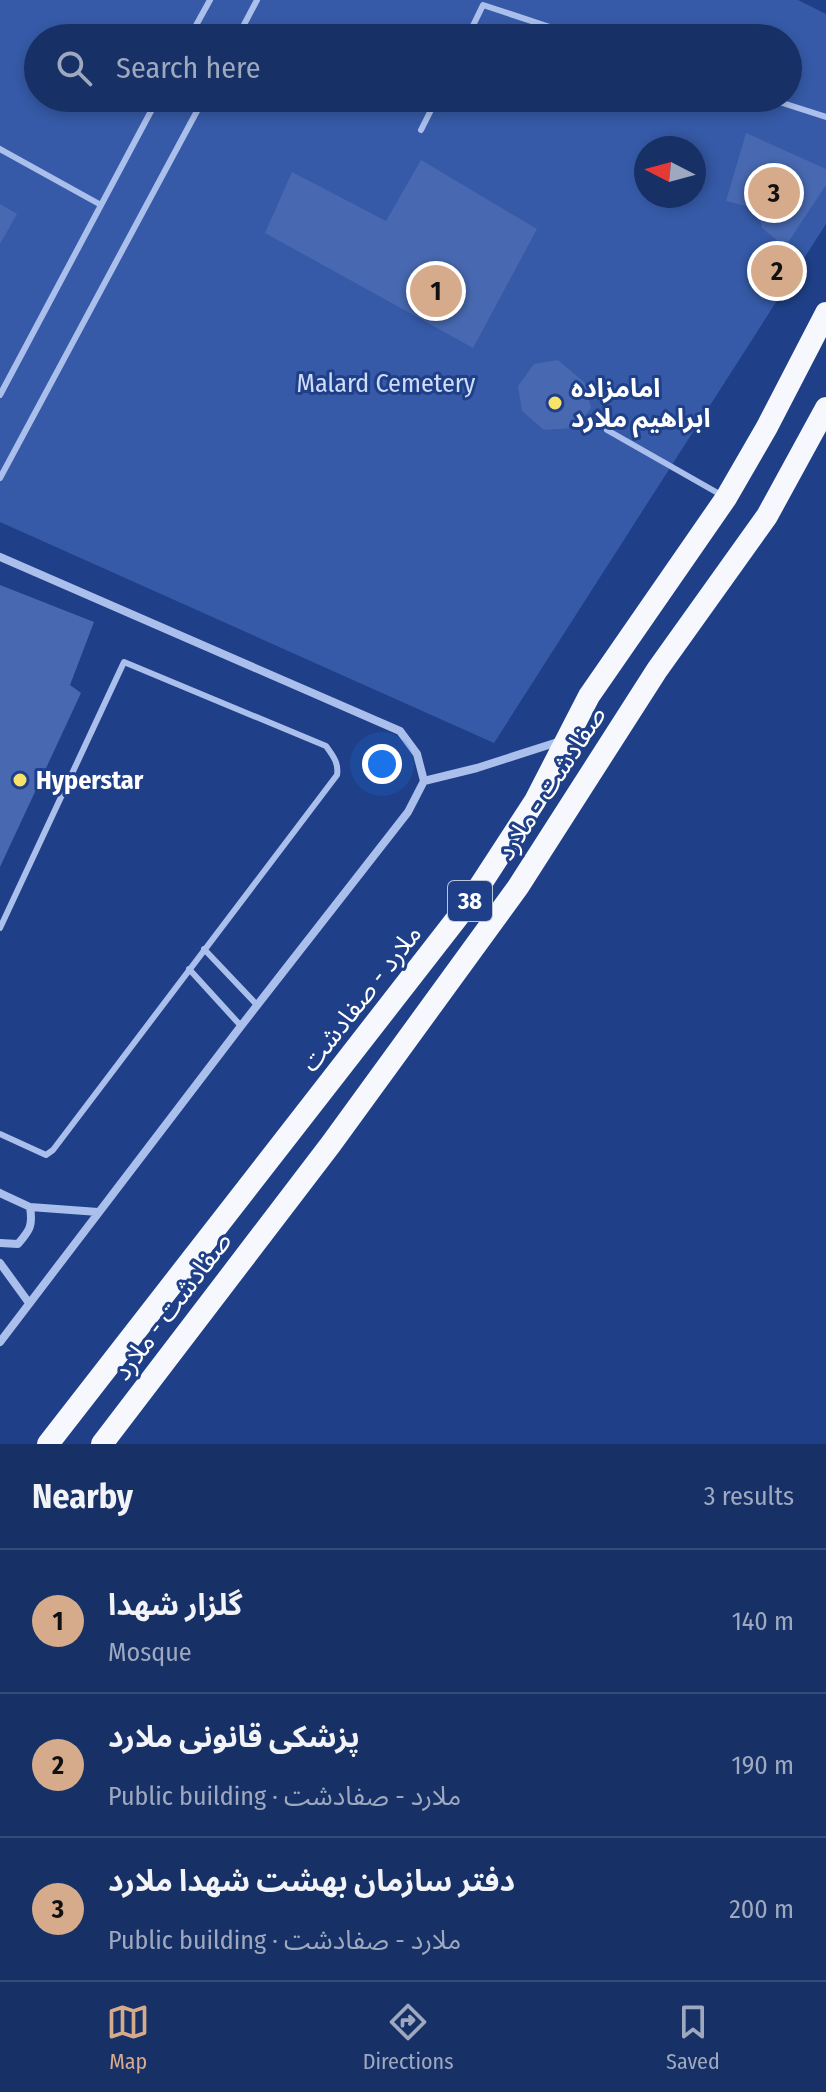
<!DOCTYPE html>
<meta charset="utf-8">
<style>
:root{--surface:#173066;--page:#243c6f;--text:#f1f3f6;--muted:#9ea9bf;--line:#364b7a;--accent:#d6ab8b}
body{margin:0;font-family:"Fira Sans Condensed","Noto Sans Arabic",sans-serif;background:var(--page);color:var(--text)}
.compass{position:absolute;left:634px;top:136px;width:72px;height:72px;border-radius:50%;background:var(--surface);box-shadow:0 4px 12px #0003;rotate:276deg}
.you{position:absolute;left:382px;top:764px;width:28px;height:28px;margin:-20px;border:6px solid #fff;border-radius:50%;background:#1a73e8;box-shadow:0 0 0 12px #1a73e833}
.badge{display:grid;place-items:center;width:52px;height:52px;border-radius:50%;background:var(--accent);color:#111;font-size:26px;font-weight:700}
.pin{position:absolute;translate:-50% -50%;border:4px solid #fff;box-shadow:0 2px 8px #0006}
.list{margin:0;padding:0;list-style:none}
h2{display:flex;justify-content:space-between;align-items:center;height:104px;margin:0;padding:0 32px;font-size:34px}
h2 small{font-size:26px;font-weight:400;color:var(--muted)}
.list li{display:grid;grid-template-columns:52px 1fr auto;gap:24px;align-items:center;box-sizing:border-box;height:144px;padding:0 32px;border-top:2px solid var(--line)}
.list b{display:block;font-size:30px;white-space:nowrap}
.list p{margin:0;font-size:26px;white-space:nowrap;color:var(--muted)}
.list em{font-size:26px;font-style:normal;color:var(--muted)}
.icon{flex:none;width:44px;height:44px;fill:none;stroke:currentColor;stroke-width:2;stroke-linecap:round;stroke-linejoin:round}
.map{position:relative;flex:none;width:826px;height:1444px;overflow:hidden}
.search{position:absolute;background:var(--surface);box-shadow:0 4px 12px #0003;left:24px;right:24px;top:24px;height:88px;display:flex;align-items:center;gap:20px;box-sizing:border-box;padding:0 28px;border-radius:44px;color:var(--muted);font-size:30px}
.sheet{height:536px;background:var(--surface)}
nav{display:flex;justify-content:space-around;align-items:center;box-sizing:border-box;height:112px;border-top:2px solid var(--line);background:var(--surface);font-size:22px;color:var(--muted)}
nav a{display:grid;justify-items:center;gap:4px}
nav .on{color:var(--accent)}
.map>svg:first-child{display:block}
.green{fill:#365aa7;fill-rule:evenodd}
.building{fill:#4869b1}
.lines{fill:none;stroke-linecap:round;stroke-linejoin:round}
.service{stroke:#aabfeb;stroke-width:6}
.minor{stroke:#aabfeb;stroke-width:8}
.trunk{stroke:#f6f8fe;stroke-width:22}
.poi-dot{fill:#f9e26a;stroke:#1f4088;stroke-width:3}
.labels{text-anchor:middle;stroke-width:6;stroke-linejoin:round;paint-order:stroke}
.shield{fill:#1f4088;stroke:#bcc6db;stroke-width:2}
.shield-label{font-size:24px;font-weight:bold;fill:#fff}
.park-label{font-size:26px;fill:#cedcf8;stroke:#1f4088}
.poi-label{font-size:26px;font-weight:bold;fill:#fff;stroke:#1f4088;text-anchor:start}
.street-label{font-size:26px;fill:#fff;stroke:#1f4088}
</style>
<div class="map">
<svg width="826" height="1444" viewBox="0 0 826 1444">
<rect width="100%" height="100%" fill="#1f4088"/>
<path class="green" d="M0 0H798L826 14V224L494 743 0 522ZM38 38H788V98H38ZM646 148H694V196H646Z"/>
<path class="building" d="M746 133 826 169V185L785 247 762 228 758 209 726 201Z
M421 160 537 229 473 348 265 233 292 172 386 221Z
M0 204 17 214 0 244Z
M558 360 585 383 591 408 575 428 544 430 522 411 518 386 534 364Z
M0 585 94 622 70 685 81 693 0 867Z"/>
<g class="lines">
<path class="service" d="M189 38 210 0
M237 38 257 0
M467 38 483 5 583 38
M767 98 826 117
M421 130 437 98
M0 149 101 205
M0 395 158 98
M607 430 723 496
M0 478 204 98
M0 928 124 662 326 746C333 756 339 763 337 775L53 1150 46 1155 0 1134
M204 949 257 1005
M189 969 241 1026"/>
<path class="minor" d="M0 557 400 731 417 754 424 781 408 812 241 1026 0 1342
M424 781 477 768 561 741
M0 1193 30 1207 98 1212
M0 1243 18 1244C30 1230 33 1226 30 1207
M0 1263 29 1303"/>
<path class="trunk" d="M48 1444 468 904 535 801 589 696 726 498 767 427 826 313
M102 1444 331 1144 518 887 657 670 767 516 826 408"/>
</g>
<g class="poi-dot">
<circle cx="555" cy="403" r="8"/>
<circle cx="20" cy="780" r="8"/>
</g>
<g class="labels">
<rect class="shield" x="448" y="881" width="44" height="40" rx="6"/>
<g class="shield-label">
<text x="470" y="909">38</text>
</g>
<g class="park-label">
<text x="386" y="392">Malard Cemetery</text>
</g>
<g class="poi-label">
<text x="571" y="397">امامزاده<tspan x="571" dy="30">ابراهیم ملارد</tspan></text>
<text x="36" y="789">Hyperstar</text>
</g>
<g class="street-label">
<text transform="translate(551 783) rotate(-57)" y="9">صفادشت - ملارد</text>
<text transform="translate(361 998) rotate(-52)" y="9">ملارد - صفادشت</text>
<text transform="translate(172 1306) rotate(-53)" y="9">صفادشت - ملارد</text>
</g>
</g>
</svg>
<svg class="compass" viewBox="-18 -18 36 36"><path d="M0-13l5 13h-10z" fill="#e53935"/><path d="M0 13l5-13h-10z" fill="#9ea9bf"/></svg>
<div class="you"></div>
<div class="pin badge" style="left:436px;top:291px">1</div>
<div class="pin badge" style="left:777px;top:271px">2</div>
<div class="pin badge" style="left:774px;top:193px">3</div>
<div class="search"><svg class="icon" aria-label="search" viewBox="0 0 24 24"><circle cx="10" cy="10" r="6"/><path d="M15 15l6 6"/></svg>Search here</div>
</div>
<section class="sheet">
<h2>Nearby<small>3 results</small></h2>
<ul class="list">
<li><span class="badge">1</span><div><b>گلزار شهدا</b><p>Mosque</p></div><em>140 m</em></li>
<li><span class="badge">2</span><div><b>پزشکی قانونی ملارد</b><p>Public building · ملارد - صفادشت</p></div><em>190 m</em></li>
<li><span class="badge">3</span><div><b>دفتر سازمان بهشت شهدا ملارد</b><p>Public building · ملارد - صفادشت</p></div><em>200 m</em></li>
</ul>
</section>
<nav>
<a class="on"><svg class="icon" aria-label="map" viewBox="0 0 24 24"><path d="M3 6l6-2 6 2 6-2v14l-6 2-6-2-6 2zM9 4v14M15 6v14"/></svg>Map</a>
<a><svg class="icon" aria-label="directions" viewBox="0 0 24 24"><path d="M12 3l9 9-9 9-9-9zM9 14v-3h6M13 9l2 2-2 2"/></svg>Directions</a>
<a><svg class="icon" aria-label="saved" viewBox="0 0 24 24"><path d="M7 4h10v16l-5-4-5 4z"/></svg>Saved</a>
</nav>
